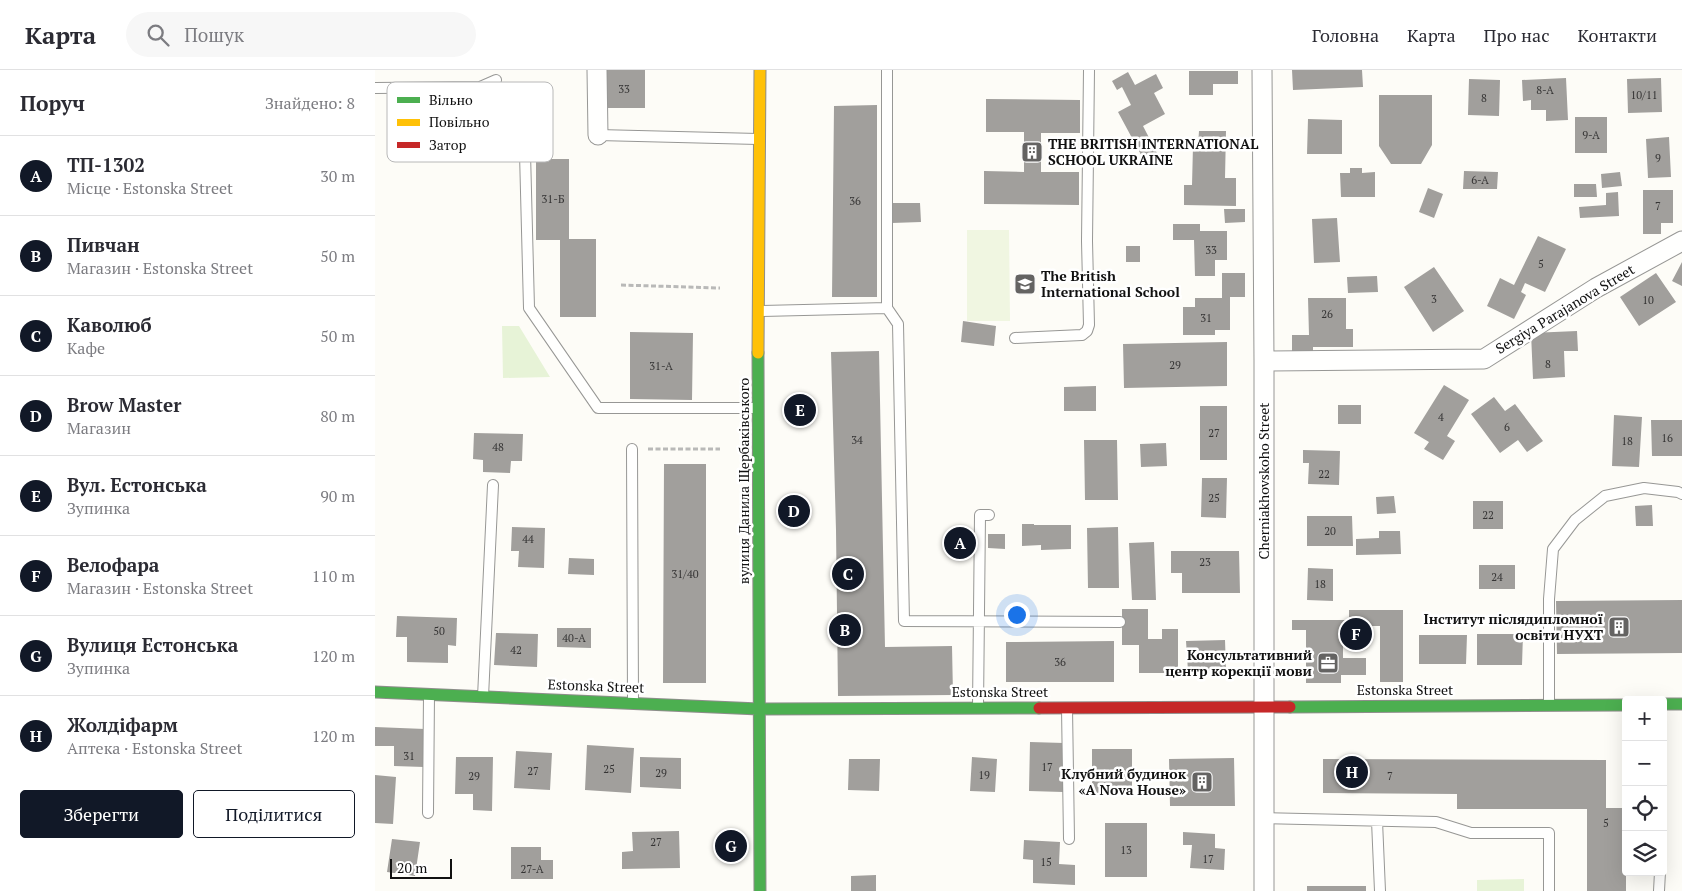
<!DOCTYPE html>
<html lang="uk">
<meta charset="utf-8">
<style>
:root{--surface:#fff;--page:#f7f7f7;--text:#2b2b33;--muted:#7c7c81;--line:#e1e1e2;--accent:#111827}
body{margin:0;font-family:"PT Serif",serif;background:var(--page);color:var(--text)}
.controls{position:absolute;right:15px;bottom:15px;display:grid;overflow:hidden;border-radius:5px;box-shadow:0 5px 20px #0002}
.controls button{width:45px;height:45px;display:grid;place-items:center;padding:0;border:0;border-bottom:1px solid var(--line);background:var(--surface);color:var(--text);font:25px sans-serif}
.scale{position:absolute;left:15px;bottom:12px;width:62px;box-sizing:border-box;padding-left:5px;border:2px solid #111;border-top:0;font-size:14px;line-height:18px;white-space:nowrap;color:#111;-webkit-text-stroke:4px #fff;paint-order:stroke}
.you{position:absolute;left:641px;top:544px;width:18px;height:18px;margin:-12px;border:4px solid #fff;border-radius:50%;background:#1a73e8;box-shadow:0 0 0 8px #1a73e833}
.badge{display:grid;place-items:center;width:32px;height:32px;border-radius:50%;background:var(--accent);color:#fff;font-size:16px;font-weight:700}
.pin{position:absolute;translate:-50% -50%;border:2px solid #fff;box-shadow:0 1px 5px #0006}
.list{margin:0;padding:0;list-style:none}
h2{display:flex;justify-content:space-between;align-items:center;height:65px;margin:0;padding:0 20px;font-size:21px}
h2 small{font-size:16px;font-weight:400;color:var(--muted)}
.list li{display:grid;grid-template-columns:32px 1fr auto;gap:15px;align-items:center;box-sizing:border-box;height:80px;padding:0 20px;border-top:1px solid var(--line)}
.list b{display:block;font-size:19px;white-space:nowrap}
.list p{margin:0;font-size:16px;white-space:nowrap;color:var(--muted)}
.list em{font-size:16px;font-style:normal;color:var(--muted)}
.actions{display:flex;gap:10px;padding:15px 20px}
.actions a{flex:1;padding:11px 0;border:1px solid var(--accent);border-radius:5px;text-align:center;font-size:18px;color:var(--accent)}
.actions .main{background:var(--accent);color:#fff}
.icon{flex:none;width:28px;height:28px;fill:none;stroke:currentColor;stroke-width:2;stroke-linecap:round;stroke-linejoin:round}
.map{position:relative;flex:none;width:1307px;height:821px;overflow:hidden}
header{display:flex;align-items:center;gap:30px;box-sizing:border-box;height:70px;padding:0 25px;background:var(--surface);border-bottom:1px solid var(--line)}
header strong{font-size:24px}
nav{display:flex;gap:28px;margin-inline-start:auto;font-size:18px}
.search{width:350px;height:45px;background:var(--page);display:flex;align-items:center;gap:12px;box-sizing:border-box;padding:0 18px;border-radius:28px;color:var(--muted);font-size:19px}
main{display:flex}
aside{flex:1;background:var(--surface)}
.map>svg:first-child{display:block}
.green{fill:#e7f3d7}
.pitch{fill:#f0f6e1}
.building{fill:#a19f9c}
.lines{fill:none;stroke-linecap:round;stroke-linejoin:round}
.lane-casing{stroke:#979795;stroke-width:12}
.street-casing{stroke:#979795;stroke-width:21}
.fast-casing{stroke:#8e8d8b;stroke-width:13}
.slow-casing{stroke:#8e8d8b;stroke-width:13}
.jam-casing{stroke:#8e8d8b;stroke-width:13}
.path{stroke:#b9b9b8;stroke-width:3;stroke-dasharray:5 2.5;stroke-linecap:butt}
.lane{stroke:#fffffe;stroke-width:10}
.street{stroke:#fffffe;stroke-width:19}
.fast{stroke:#4caf50;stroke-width:11}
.slow{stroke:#ffc107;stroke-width:11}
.jam{stroke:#c62828;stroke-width:11}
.labels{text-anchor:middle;stroke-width:5;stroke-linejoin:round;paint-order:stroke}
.number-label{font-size:11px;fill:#353434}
.poi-label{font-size:14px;font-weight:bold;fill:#111;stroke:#fff;text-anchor:end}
.street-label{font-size:14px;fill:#111;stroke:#fff}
.key{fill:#fff;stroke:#b8b8b8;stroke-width:1}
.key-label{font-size:14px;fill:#111}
</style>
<header>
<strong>Карта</strong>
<div class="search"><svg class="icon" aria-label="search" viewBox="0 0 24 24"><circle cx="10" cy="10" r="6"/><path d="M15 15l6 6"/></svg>Пошук</div>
<nav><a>Головна</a><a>Карта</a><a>Про нас</a><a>Контакти</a></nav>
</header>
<main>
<aside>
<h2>Поруч<small>Знайдено: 8</small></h2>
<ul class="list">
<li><span class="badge">A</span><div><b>ТП-1302</b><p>Місце · Estonska Street</p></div><em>30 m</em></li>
<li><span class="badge">B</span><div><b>Пивчан</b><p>Магазин · Estonska Street</p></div><em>50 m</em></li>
<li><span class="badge">C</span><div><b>Каволюб</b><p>Кафе</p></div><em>50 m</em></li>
<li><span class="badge">D</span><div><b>Brow Master</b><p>Магазин</p></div><em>80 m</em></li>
<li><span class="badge">E</span><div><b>Вул. Естонська</b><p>Зупинка</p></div><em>90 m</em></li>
<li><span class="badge">F</span><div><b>Велофара</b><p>Магазин · Estonska Street</p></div><em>110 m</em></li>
<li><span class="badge">G</span><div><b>Вулиця Естонська</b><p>Зупинка</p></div><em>120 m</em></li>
<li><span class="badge">H</span><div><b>Жолдіфарм</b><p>Аптека · Estonska Street</p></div><em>120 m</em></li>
</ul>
<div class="actions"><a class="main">Зберегти</a><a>Поділитися</a></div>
</aside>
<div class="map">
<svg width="1307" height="821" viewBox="0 0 1307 821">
<rect width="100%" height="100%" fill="#fdfcf7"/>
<path class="green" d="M127 256H144L175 307 128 308Z
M1149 809V821H1102V810Z"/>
<path class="pitch" d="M592 160H634L635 251H592Z"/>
<path class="building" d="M229 0H270V38H229Z
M917 0H987L988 17 918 20Z
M814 1H863V14H838V25H814Z
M753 2 760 15 781 4 788 18 779 23 790 44 768 56 784 87 771 94 743 42 756 35 747 17 742 20 737 11Z
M1191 8 1193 50 1171 51V40H1156V30L1148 31 1147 10Z
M1286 8 1287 42 1253 43 1252 9Z
M1094 9 1125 10 1124 46 1093 45Z
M1004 25H1057V75L1046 94H1016L1004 76Z
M611 29 705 30V63H666V102H704V135L609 134V101L649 102V62H611Z
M502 35V227H457L459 36Z
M1200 47H1232V83H1200Z
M933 49 967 50V84H932Z
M824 61H851L850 108H861V136L809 135V115H817L818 76H823Z
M1294 67 1296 107 1273 108 1271 69Z
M161 89H194V169H221V247H185V170H161Z
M975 98H987V103L1000 102V127H966L965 103H975Z
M1089 101 1123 102 1122 119H1088Z
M1245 102 1247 116 1227 118 1226 104Z
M1199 114H1221L1222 127H1199Z
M1053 118 1068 124 1059 148 1044 142Z
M1268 120H1298V153H1286V164H1268Z
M1243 122 1244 146 1205 148 1204 137 1231 135V123Z
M517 133H545L546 152 517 153Z
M849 139H870V152L850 153Z
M962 148 965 192 939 193 937 149Z
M798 154H825V161H852V190H840V206H820L819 170H798Z
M1163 166 1191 179 1170 222 1150 213 1146 222 1151 225 1139 249 1112 236 1125 208 1139 215Z
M751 176H765V192H751Z
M1307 192V216L1297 211Z
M1059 197 1089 241 1058 262 1029 217Z
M847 203H870V227H855V260H840V265H808V237H820V228H847Z
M1281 203 1301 232 1264 256 1245 227Z
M1002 206 1003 222 973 223 972 207Z
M933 228H971V259H978V277H938V284H917V265H934Z
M588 251 621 256 619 276 586 272Z
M1202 261 1203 281H1189L1190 307 1158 309 1156 263Z
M255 262 318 263 317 330 255 329Z
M852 272V316L749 318 748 274Z
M504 281 510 577 577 576 578 625 463 626 461 460 456 282Z
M1069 315 1094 330 1072 366 1080 371 1068 390 1049 379 1054 372 1039 363Z
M721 316V341H689V317Z
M1119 327 1130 341 1140 334 1168 371 1152 382 1143 370 1125 383 1096 344Z
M963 335H986V354H963Z
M825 336H852V390H825Z
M1239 345 1267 347 1264 397 1237 396Z
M1276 350H1307V386H1277Z
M99 363 148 364 147 391H136L135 403 108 402V390L98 389Z
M709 370H742L743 430H710Z
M791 373 792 396 766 397 765 374Z
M928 380 965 381 964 415 933 414 934 393H928Z
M289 394H331V613H288Z
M827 408H852L851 448 826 447Z
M1019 426 1021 443 1002 444 1001 427Z
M1098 431H1128V459H1098Z
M1277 435 1278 456H1261L1260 436Z
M932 446H977L978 476H932Z
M647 454H659V455H696V479L666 480V475L647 476Z
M137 457 170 458 169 498 143 497 144 481H136Z
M743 457 744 518H713L712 458Z
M594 458V487L577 488 576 459Z
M1004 461H1025L1026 484 981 485V469L1004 468Z
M613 464H630V479L613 478Z
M779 472 781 530H757L754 473Z
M796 481H864L865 523H807V503H796Z
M194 488 219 489V505L193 504Z
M1104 495H1140V519H1104Z
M933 498 958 499V531L932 530Z
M1307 530V583L1182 584 1181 531Z
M747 539H773V569H787V559H803V603H764V575H747Z
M974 540H1028V612H1005V556H987V568H968V588H991V605H966V613H931V560H917V550H974Z
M22 546 82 548 81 576 73 575V593L32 592V567H21Z
M182 558H216V578L182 577Z
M121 563 163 564 162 597 119 595Z
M1102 564H1148L1147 595H1102Z
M1044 565H1092L1091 594H1044Z
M850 570 851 600 813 601 811 571Z
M739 571V612H631V572Z
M0 657 50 659 49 697 19 696V676H0Z
M655 672 689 673 688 722 654 721Z
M212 675 259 678 256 723 210 720Z
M717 679H757V723H717Z
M141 681 177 683 175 720 139 718Z
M81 687H118L117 741 98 740V724H80Z
M265 687 306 688V719L265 717Z
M597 687 622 689 620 722 595 721Z
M859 688 860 736H795L794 689Z
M474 689H505L504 721 473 720Z
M948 689 1231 690V738H1251V821H1212V739H1082V724L948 723Z
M0 705 21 707 18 754 0 753Z
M730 753H772V807H730Z
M304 761 305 798 247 799V782L258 781 257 762Z
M808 762 840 764V778L850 779 849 800 815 798 817 775H808Z
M17 769 45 772 40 806 12 802Z
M649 770 685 772 684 794 700 795V815L658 813V790L648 789Z
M136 777H166V790H178V809H136Z
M501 805V821H476V806Z
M932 816H991V821H932Z"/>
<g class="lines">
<g class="lane-casing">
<path id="lane" d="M512 0V238L523 254 529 551 745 552
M0 18 105 17 121 10
M223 65 383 69
M150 83 154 238 223 338H383
M385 241 512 238
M640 268 707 265 712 261 714 255 712 171 714 0
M257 379 258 633
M108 627 118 415
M1174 634V529L1178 479 1200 450 1230 426 1269 418 1303 422 1307 424
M603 637 605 445H614
M692 638 694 769
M53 743 54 624
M889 748 1061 752 1096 763H1174V821
M1002 751 1005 821
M1284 821 1285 802"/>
</g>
<g class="street-casing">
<path id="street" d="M222 0 223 65
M887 0 889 291V821
M889 291 1109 289 1221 218 1307 171"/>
</g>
<g class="fast-casing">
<path id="fast" d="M383 283 385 821
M0 622 384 639 664 638
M1288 634H1307
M915 637 1251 635"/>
</g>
<g class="slow-casing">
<path id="slow" d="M383 283 385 0"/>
</g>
<g class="jam-casing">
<path id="jam" d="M664 638 915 637"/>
</g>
<path class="path" d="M246 215 345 218
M273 379H345"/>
<use href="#lane" class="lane"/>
<use href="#street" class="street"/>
<use href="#fast" class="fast"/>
<use href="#slow" class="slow"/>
<use href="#jam" class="jam"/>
</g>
<defs>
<g id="building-square" transform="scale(1.125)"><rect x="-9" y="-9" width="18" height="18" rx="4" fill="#646362" stroke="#fff"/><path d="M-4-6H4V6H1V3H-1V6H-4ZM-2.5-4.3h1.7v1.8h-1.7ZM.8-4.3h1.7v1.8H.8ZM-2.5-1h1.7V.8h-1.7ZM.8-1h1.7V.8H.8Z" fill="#fff"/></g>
<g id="school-square" transform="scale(1.125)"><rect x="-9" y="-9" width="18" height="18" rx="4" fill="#646362" stroke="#fff"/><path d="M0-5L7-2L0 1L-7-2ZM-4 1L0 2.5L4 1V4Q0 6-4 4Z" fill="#fff"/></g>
<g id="office-square" transform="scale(1.125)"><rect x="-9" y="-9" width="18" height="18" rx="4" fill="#646362" stroke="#fff"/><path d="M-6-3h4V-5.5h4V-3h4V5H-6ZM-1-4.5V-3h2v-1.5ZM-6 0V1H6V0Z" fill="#fff"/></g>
</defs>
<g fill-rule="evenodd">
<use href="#building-square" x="657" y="82"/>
<use href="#school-square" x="650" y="214"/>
<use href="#building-square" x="1244" y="557"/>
<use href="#office-square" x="953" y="593"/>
<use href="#building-square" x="827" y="712"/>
</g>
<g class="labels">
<g class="number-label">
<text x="249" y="23">33</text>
<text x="1170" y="24">8-А</text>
<text x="1269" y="29">10/11</text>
<text x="1109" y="32">8</text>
<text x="1216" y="69">9-А</text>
<text x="1283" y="92">9</text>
<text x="1105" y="114">6-А</text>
<text x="178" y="133">31-Б</text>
<text x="480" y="135">36</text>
<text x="1283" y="140">7</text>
<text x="836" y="184">33</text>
<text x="1166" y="198">5</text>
<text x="1059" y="233">3</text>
<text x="1273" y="234">10</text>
<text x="952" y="248">26</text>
<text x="831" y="252">31</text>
<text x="1173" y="298">8</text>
<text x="800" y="299">29</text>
<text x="286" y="300">31-А</text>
<text x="1066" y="351">4</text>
<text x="1132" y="361">6</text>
<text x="839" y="367">27</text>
<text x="1292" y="372">16</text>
<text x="482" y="374">34</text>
<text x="1252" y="375">18</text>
<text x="123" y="381">48</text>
<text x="949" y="408">22</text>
<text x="839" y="432">25</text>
<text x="1113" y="449">22</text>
<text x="955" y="465">20</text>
<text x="153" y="473">44</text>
<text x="830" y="496">23</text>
<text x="310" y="508">31/40</text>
<text x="1122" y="511">24</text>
<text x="945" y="518">18</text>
<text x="64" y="565">50</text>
<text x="199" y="572">40-А</text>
<text x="141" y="584">42</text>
<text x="685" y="596">36</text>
<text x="34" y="690">31</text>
<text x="672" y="701">17</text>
<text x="234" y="703">25</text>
<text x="158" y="705">27</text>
<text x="286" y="707">29</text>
<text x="609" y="709">19</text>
<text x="99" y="710">29</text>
<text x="1015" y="710">7</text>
<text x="1231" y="757">5</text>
<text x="281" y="776">27</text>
<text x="751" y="784">13</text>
<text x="833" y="793">17</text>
<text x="671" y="796">15</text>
<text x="157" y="803">27-А</text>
</g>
<g class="poi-label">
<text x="673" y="79" text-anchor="start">THE BRITISH INTERNATIONAL<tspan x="673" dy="16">SCHOOL UKRAINE</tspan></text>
<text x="666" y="211" text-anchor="start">The British<tspan x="666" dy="16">International School</tspan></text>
<text x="1228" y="554">Інститут післядипломної<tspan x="1228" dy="16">освіти НУХТ</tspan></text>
<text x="937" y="590">Консультативний<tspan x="937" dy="16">центр корекції мови</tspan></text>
<text x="811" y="709">Клубний будинок<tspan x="811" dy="16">«A Nova House»</tspan></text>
</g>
<g class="street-label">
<text transform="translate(1190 239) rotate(-31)" y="5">Sergiya Parajanova Street</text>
<text transform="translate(369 411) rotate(-90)" y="5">вулиця Данила Щербаківського</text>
<text transform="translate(889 411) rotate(-90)" y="5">Cherniakhovskoho Street</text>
<text transform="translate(221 616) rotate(2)" y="5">Estonska Street</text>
<text x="1030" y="625">Estonska Street</text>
<text x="625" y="627">Estonska Street</text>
</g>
</g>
<rect x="12" y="12" width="166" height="80" rx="8" class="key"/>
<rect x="22" y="27" width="23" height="6" fill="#4caf50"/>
<rect x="22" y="49" width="23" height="7" fill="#ffc107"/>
<rect x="22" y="72" width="23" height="6" fill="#c62828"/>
<g class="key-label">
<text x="54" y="35">Вільно</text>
<text x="54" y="57">Повільно</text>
<text x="54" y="80">Затор</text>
</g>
</svg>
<div class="controls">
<button>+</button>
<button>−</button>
<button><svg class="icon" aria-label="locate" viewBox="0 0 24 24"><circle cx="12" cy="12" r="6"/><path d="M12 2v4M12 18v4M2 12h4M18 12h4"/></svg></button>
<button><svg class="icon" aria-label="layers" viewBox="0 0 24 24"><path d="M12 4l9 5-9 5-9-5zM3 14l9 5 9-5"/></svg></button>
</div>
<div class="scale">20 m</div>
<div class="you"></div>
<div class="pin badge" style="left:585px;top:473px">A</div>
<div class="pin badge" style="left:470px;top:560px">B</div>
<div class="pin badge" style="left:473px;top:504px">C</div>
<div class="pin badge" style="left:419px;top:441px">D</div>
<div class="pin badge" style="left:425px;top:340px">E</div>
<div class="pin badge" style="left:981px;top:564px">F</div>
<div class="pin badge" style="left:356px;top:776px">G</div>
<div class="pin badge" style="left:977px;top:702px">H</div>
</div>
</main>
